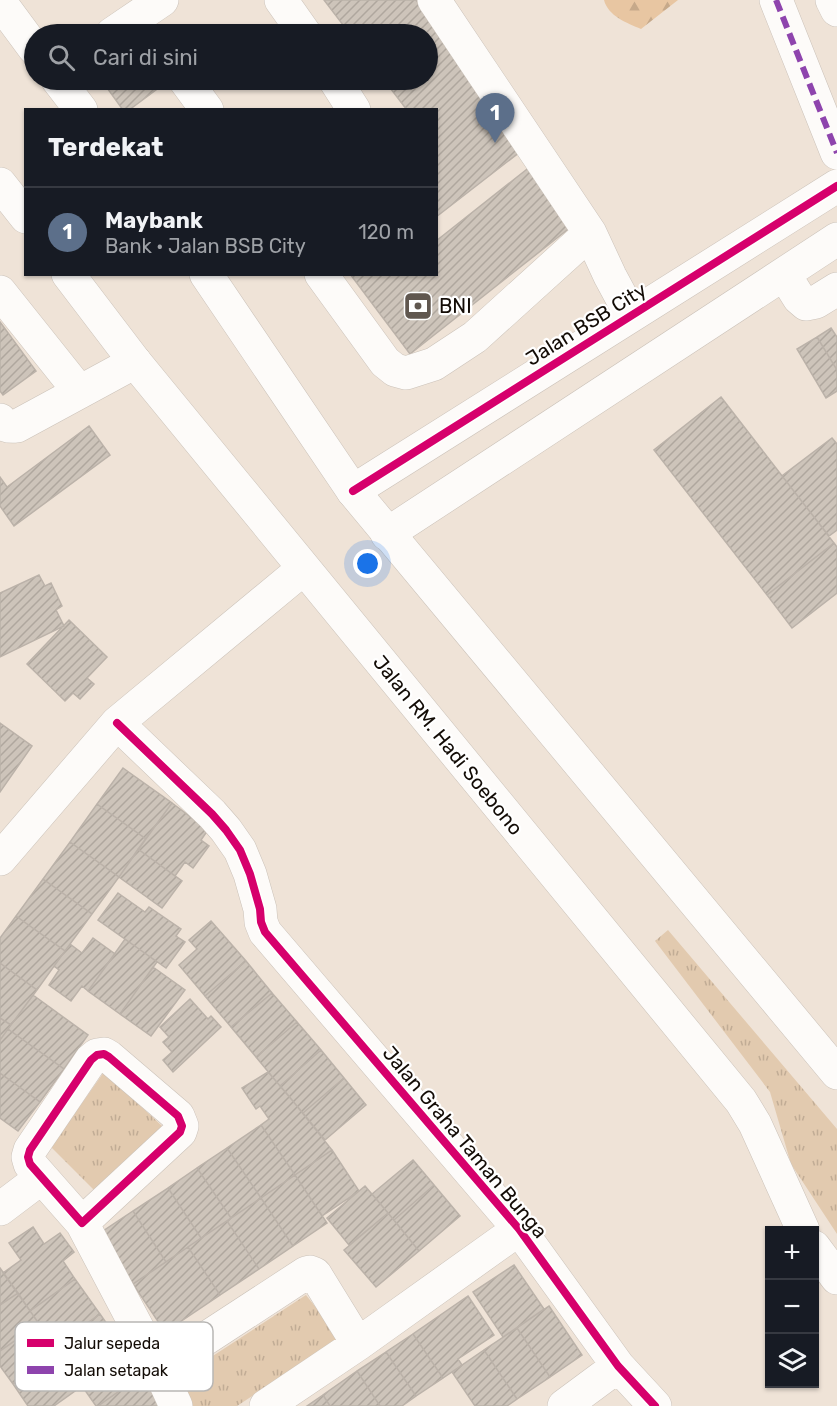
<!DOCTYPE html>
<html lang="id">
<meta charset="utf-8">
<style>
:root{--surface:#171b24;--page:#242831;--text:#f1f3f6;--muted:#9ea1a6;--line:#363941;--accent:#db2777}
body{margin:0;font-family:Rubik,sans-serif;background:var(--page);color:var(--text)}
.controls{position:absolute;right:18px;bottom:18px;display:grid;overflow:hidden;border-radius:0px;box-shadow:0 2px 4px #0004}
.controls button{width:54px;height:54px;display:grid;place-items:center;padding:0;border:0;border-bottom:2px solid var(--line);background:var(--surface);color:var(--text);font:30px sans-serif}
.you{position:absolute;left:368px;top:564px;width:21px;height:21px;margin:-15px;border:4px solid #fff;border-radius:50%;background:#1a73e8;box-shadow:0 0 0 9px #1a73e833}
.badge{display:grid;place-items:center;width:39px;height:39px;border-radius:50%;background:var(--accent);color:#fff;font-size:20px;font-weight:700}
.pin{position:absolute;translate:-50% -50px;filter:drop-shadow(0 2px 3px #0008)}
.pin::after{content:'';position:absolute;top:32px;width:21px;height:18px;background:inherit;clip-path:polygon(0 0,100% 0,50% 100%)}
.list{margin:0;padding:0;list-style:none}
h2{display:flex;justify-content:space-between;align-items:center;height:78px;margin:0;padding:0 24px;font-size:26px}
h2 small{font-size:20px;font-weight:400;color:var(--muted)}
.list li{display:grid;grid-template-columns:39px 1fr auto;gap:18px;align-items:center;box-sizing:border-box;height:90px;padding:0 24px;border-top:2px solid var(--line)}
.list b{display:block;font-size:22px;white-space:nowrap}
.list p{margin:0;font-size:20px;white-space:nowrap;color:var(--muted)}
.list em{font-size:20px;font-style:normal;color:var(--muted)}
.icon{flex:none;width:33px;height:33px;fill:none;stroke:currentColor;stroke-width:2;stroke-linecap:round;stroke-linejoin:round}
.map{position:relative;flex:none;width:837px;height:1406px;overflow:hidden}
.search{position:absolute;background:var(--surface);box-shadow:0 2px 4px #0004;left:24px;top:24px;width:414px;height:66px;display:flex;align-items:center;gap:15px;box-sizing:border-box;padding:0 21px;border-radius:33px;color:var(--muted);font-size:22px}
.panel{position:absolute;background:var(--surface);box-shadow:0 2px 4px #0004;left:24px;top:108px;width:414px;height:168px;border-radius:0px}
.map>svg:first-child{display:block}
.grass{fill:url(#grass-tufts)}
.forest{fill:url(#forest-firs)}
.building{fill:url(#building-hatch);stroke:#bbb2a9;stroke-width:1.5}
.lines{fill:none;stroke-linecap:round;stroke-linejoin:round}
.minor-casing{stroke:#cbc2b9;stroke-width:34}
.major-casing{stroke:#cbc2b9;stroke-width:34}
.minor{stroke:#fdfbf9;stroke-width:33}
.major{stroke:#fdfbf9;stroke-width:33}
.quiet{stroke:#8e44ad;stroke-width:6;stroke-dasharray:12 6;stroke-linecap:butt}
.cycleway-casing{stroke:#fff;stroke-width:11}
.cycleway{stroke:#d6006c;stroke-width:8}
.labels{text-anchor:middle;stroke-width:4.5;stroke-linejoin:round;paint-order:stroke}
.poi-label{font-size:20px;fill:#130c06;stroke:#fff;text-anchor:start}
.street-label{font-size:20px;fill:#130c06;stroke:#fff}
.key{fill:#fff;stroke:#b8b6b4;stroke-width:1.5}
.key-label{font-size:16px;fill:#130c06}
</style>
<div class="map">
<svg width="837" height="1406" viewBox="0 0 837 1406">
<defs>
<pattern id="grass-tufts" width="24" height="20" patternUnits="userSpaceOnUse" patternTransform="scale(1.5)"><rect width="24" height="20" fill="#e2caaf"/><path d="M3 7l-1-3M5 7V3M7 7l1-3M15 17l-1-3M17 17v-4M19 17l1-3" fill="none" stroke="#c1ac95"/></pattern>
<pattern id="forest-firs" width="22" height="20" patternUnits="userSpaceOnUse" patternTransform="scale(1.5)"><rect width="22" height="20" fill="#e8c6a2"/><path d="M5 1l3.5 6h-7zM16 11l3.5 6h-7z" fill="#c6a98a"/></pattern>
<pattern id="building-hatch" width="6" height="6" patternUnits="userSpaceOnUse" patternTransform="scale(1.5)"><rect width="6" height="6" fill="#cdc4ba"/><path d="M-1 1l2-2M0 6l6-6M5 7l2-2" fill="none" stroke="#afa79e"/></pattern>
</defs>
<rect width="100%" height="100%" fill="#efe3d7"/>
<path class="grass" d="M668 930 837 1129V1234L791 1164 770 1092 655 941Z
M104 1072 162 1126 95 1191 51 1147Z
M306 1295 340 1338 237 1406H188L173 1382Z"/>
<path class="forest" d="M604 0H678L641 29C627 23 608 16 604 0Z"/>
<path class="building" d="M324 0H416L525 148 436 217V110H407L384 80H428V34H350Z
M105 80H160L164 84 129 110H123L102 81Z
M531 166 576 223 410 354 350 274H436V241Z
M0 322 36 371 3 395 0 391Z
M831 328 837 337V370L817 337Z
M817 337 837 370V391L826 398 797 349Z
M721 397 834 543 767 595 654 450Z
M89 426 110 455 14 526 0 506V477L7 487Z
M832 438 837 444V530L829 536 782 476Z
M834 543 837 547V593L792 628 767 595Z
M39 575 45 586 51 583 62 606 56 610 64 626 0 657V593Z
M69 620 107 657 87 678 94 684 80 699 73 693 65 701 27 664Z
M0 723 32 746 0 792Z
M123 768 172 803 146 839 97 804Z
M172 803 208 830 201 840 209 846 193 868 185 862 175 876 138 849Z
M97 804 146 839 119 877 70 842Z
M70 842 119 877 92 914 43 879Z
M138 849 182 881 162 908 119 877Z
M43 879 92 914 65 951 16 916Z
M118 893 145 912 149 907 181 929 176 936 185 942 166 968 98 920Z
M16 916 65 951 37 990 0 963V938Z
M211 921 246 961 205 996 179 965 197 949 189 940Z
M93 938 115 954 88 991 82 986 71 1001 49 985 59 970 54 966 70 944 82 953Z
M125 939 157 962 120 1014 88 991Z
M246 961 272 993 231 1027 205 996Z
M0 963 37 990 11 1025 0 1018Z
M153 967 185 990 151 1036 120 1014Z
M272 993 297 1022 256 1057 231 1027Z
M33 995 88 1035 64 1069 8 1029Z
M190 999 208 1019 211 1016 221 1027 173 1072 163 1060 172 1052 163 1042 169 1037 160 1027Z
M0 1018 11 1025 0 1040Z
M297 1022 321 1050 280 1086 256 1057Z
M8 1029 64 1069 40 1102 0 1073V1040Z
M321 1050 344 1078 303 1113 280 1086Z
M268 1072 288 1095 332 1150 295 1175 261 1125 269 1119 260 1106 256 1109 242 1088Z
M0 1073 40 1102 18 1131 0 1118Z
M344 1078 366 1105 325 1140 303 1113Z
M261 1125 295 1175 261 1198 227 1148Z
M227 1148 261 1198 231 1218 197 1168Z
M332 1150 359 1191 322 1216 295 1175Z
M413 1160 434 1185 394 1220 372 1194Z
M197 1168 231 1218 201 1238 168 1188Z
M295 1175 327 1223 293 1246 261 1198Z
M434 1185 460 1216 419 1251 394 1220Z
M365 1186 388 1213 349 1245 327 1218Z
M168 1188 201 1238 166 1262 133 1211Z
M261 1198 293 1246 259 1269 227 1221Z
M133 1211 166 1262 133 1284 100 1233Z
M388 1213 419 1251 376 1287 344 1250Z
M227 1221 259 1269 220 1295 188 1247Z
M33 1227 44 1244 60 1233 74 1252 63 1261 75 1279 30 1311 3 1273 21 1260 9 1243Z
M188 1247 220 1295 165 1332 133 1284Z
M514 1265 544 1309 503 1337 473 1292Z
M0 1268 18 1293 0 1305Z
M75 1279 100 1314 55 1346 30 1311Z
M18 1293 39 1324 0 1351V1305Z
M468 1296 494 1335 458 1359 462 1365 443 1378 413 1334Z
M549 1306 582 1355 550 1377 517 1328Z
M100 1314 121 1344 75 1376 55 1346Z
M39 1324 59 1352 13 1384 0 1366V1351Z
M517 1328 550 1377 517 1399 484 1350Z
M413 1334 443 1378 416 1396 386 1352Z
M121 1344 142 1375 98 1406H96L75 1376Z
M484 1350 517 1399 507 1406H475L452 1372Z
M59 1352 82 1386 54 1406H28L13 1384Z
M386 1352 416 1396 402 1406H380L357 1371Z
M357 1371 380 1406H330L323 1395Z
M142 1375 164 1406H98Z
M323 1395 330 1406H307Z"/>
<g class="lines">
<g class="minor-casing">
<path id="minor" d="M281 0 305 34
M434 0 590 233 610 276 631 315
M776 0 837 153
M832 0 837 10
M112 34 162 0
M185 80 207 110
M335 80 354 110
M321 274 385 362 395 370 406 373 434 364 475 337 590 233
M784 274 799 298 806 304 816 302 837 289
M0 292 79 391
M0 420C4 426 10 427 17 426L135 362
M353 491 837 186
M387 534 837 239
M117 723 212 814 226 830 240 850 250 874 260 909 261 922 265 932 519 1229 618 1366 655 1406
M0 859 117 723 303 569
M104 1054 109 1057 178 1116 182 1126 180 1132 82 1223 30 1164 28 1157 30 1150 91 1060 97 1055Z
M0 1209 41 1178
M82 1223 159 1369
M176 1406 159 1369 306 1273 310 1272 315 1274 358 1344
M266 1406 358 1344 519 1229
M564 1406 618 1366"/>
</g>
<g class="major-casing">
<path id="major" d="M0 2 34 48
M58 80 81 110
M0 184 26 217
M68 274 135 362 741 1101 755 1124 803 1230
M206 274 353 491 837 1073
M814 1247 837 1278"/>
</g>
<use href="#minor" class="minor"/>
<use href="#major" class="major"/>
<path class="quiet" d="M776 0 837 153"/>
<g class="cycleway-casing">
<path id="cycleway" d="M353 491 837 186
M117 723 212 814 226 830 240 850 250 874 260 909 261 922 265 932 519 1229 618 1366 655 1406
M104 1054 109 1057 178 1116 182 1126 180 1132 82 1223 30 1164 28 1157 30 1150 91 1060 97 1055Z"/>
</g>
<use href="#cycleway" class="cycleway"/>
</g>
<defs>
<g id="bank-square" transform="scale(1.5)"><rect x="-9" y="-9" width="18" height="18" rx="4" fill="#60574f" stroke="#fff"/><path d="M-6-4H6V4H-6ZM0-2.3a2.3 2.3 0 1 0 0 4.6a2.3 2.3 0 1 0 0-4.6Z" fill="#fff"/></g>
</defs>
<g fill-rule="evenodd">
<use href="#bank-square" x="418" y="306"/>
</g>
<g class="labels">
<g class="poi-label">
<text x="439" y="313">BNI</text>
</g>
<g class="street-label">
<text transform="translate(586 324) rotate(-32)" y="7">Jalan BSB City</text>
<text transform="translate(448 745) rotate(51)" y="7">Jalan RM. Hadi Soebono</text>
<text transform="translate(465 1142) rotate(50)" y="7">Jalan Graha Taman Bunga</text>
</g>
</g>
<rect x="15" y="1322" width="198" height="69" rx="9" class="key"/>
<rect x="27" y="1339" width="27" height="8" fill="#d6006c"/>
<rect x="27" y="1366" width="27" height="8" fill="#8e44ad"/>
<g class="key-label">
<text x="64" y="1349">Jalur sepeda</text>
<text x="64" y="1376">Jalan setapak</text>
</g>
</svg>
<div class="controls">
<button>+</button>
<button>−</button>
<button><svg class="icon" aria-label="layers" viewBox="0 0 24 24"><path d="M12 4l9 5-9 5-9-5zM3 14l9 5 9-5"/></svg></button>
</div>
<div class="you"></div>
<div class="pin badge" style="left:495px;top:143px;background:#5c6f8a">1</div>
<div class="search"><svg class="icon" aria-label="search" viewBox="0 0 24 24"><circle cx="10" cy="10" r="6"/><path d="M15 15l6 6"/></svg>Cari di sini</div>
<section class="panel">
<h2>Terdekat<small></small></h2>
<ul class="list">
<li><span class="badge" style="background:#5c6f8a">1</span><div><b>Maybank</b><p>Bank · Jalan BSB City</p></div><em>120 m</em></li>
</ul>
</section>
</div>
